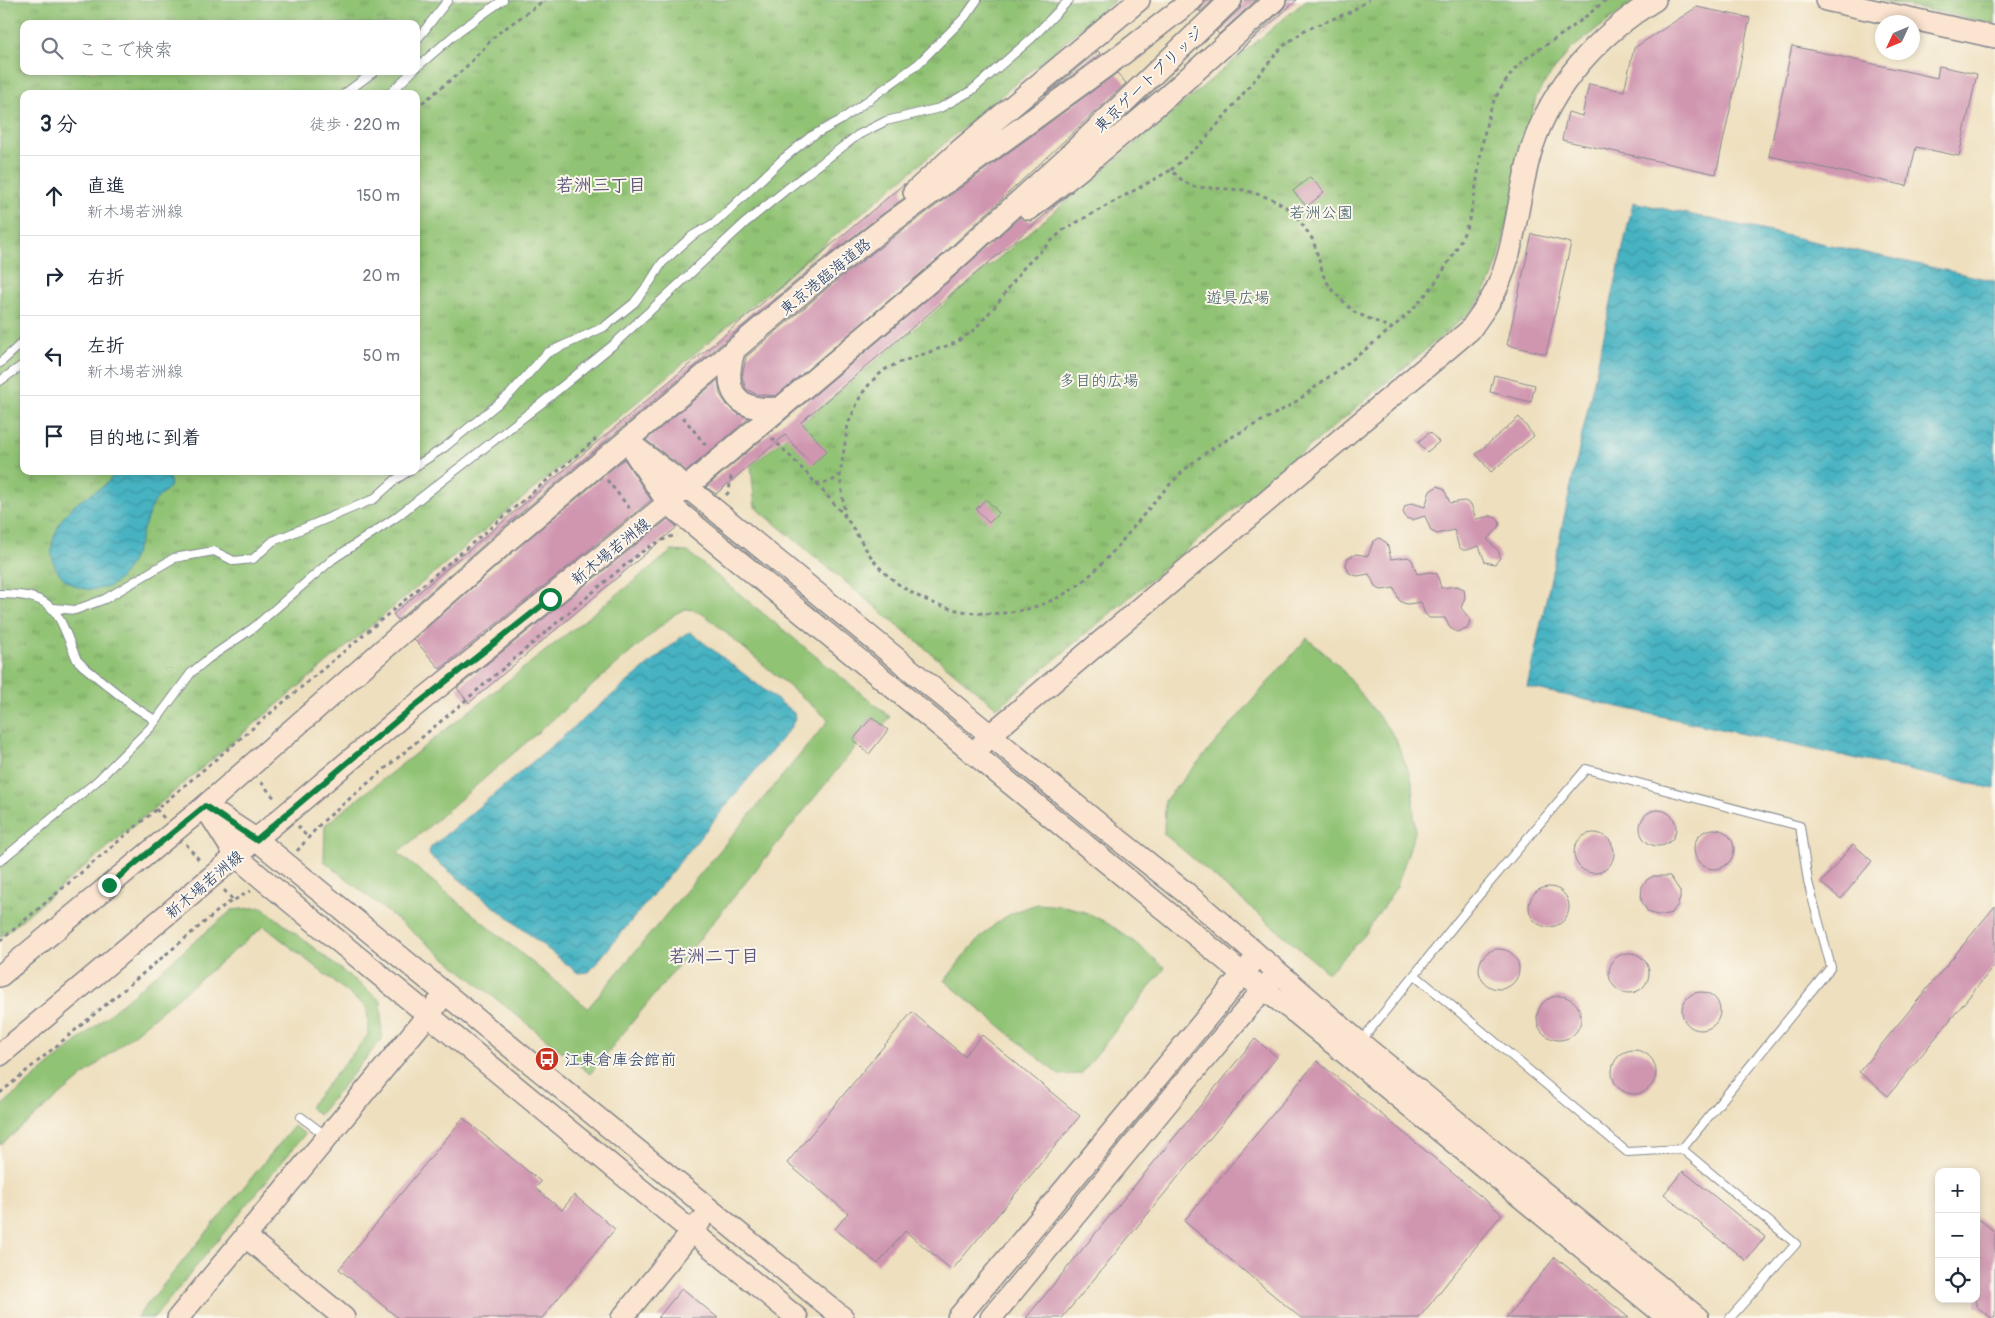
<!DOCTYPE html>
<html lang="ja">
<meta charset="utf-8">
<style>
:root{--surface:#fff;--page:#f2f2f3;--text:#1f2937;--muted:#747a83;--line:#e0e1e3}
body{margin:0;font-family:Pangolin,"Klee One",sans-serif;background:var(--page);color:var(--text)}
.controls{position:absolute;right:15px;bottom:15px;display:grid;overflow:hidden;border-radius:10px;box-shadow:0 2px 8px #0003}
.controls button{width:45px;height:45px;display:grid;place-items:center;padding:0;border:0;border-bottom:1px solid var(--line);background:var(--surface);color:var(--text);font:25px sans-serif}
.compass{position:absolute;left:1875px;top:15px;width:45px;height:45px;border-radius:50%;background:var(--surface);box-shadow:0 2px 8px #0003;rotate:226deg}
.stop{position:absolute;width:15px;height:15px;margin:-11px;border:4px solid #0b8043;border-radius:50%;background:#fff}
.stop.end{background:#0b8043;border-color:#fff;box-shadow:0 1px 5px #0008}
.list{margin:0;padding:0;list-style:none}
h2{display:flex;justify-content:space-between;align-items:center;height:65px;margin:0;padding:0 20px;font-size:21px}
h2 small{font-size:16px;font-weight:400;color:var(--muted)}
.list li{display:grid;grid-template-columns:32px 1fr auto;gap:15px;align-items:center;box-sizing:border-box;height:80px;padding:0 20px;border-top:1px solid var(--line)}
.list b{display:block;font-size:19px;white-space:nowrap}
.list p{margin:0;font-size:16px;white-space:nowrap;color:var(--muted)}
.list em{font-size:16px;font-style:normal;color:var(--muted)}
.icon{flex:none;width:28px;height:28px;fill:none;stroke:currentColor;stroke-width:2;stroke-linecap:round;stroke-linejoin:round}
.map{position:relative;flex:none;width:1995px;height:1318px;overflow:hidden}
.search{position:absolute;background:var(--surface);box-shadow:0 2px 8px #0003;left:20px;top:20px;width:400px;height:55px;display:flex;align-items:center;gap:12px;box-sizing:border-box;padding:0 18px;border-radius:10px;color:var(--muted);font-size:19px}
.panel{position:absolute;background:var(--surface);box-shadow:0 2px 8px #0003;left:20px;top:90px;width:400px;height:385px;border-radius:10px}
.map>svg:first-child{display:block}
.green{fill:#91c374;stroke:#567969;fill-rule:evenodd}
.park{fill:url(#park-tufts);stroke:#567969;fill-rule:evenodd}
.water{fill:url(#water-waves);stroke:#307190}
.building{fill:#d096b0}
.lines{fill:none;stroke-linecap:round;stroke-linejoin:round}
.lane-casing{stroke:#84878e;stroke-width:10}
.secondary-casing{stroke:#84878e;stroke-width:24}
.path{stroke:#84878e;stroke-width:3;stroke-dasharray:4 4;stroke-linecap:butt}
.lane{stroke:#fff;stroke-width:8}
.secondary{stroke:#fce5d0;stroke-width:21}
.route{stroke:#0b8043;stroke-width:6}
.labels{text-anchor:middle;stroke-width:4;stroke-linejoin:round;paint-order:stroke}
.street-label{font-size:16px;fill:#1b2f5e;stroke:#fbf7ec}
.park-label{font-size:16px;fill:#3e5b65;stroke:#fbf7ec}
.poi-label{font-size:16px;fill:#1b2f5e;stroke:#fbf7ec;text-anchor:start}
.neighbourhood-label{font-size:18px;font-weight:bold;fill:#5a537b;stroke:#fbf7ec}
</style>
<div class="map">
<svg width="1995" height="1318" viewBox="0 0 1995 1318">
<defs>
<pattern id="park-tufts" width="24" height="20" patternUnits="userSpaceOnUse" patternTransform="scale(1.25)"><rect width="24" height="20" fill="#91c374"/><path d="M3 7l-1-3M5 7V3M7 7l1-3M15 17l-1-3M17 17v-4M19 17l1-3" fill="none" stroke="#769f62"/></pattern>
<pattern id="water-waves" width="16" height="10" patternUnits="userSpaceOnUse" patternTransform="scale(1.25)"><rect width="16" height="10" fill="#46b3c2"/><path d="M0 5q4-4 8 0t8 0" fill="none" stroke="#3a92a1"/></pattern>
</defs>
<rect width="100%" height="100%" fill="#fbf7ec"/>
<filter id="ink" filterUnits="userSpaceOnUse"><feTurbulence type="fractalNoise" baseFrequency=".02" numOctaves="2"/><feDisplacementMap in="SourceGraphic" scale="10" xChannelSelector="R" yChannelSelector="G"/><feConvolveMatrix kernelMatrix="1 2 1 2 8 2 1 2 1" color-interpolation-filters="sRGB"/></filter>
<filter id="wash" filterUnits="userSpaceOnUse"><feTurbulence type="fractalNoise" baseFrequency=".0096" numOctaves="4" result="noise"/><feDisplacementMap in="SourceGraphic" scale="20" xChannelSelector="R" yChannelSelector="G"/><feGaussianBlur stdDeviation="1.12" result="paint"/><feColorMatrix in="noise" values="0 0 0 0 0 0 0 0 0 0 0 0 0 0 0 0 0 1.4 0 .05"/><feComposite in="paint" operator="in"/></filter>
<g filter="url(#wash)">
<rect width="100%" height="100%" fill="#eedfbe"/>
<path class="green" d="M672 551 688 552 890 717 883 726 872 717 853 740 858 744 590 1074 324 861 325 825ZM685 609 694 610 706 616 829 720 588 1008 398 853 675 614Z
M1307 638 1340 667 1395 737 1412 781 1415 832 1397 886 1364 936 1328 973 1164 834 1165 800Z
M1037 904C1047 905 1058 905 1068 907 1105 915 1137 944 1165 968L1081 1074 1059 1075 945 981C962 958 980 934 1004 918 1014 911 1026 908 1037 904Z
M262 907 381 1001 382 1039 319 1115 309 1107 368 1035 367 1008 264 926 0 1145V1107L232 910Z
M294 1126 305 1134 154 1318H136Z"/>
<path class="park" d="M0 0H1115L0 938ZM24 24H416V71H24ZM24 94H416V471H24Z
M1306 0H1636L1571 49 1547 79 1536 97 1498 262 1489 285 1472 311 997 708 755 507 751 466Z
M1881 0H1995V24Z"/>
<path class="water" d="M1633 202 1995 281V789L1527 687Z
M117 471H157L169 478 171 484C166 493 158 496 154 503 138 532 140 565 111 586 107 588 102 588 97 589 78 592 59 580 53 561 49 548 56 528 63 518 73 502 90 496 105 485 109 481 113 476 117 471Z
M690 632 794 713 795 719 791 727 589 972 578 973 430 856 429 852 431 847 685 634Z"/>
<g id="blocks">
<path class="building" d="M1204 0H1213L1200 12 1199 11 1203 5Z
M1243 0H1256L1219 34 1216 31 1240 9Z
M1287 0H1297L1236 54 1283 9Z
M1697 7 1750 18 1716 174 1562 140 1568 112 1582 116 1589 84 1624 91 1634 48Z
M1792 46 1937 78 1939 66 1977 74 1959 156 1916 147 1907 186 1769 156Z
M1098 51 1101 54 1045 95Z
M1117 73 1126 83 940 257 776 396 756 394 746 389 742 377 746 357 830 286 900 232Z
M1310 177 1324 192 1307 207 1293 191Z
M905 183 902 189 904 198 814 266 498 532 398 620 393 614Z
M1073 191 801 422 827 451 812 465 785 435 716 494 706 487 956 275 1020 217 1030 221 1036 219Z
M1532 234 1571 243 1546 354 1507 345Z
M1494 375 1535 385 1531 402 1490 392Z
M718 380 720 394 727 405 738 414 749 418 687 471 646 440Z
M1519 417 1534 436 1491 472 1476 454Z
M1430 432 1439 442 1427 452 1418 442Z
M624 459 651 500 440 669 414 639 514 551Z
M1438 486 1444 489 1450 503 1464 501 1471 504 1476 519 1491 516 1498 519 1500 524 1498 529 1487 539 1499 552 1500 558 1495 564 1485 562 1479 546 1467 550H1463L1459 547 1454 530 1437 534 1431 531 1425 516 1412 520 1406 518 1403 512 1405 506 1412 503 1425 507 1430 491Z
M986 499 999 513 989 523 976 509Z
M668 519 677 527 469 703 457 688Z
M1379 538 1387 543 1391 559 1408 557 1412 560 1417 574 1431 572 1437 574 1441 588 1457 586 1464 589 1465 597 1461 608 1470 619 1469 625 1467 629 1457 632 1450 628 1445 618H1429L1424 612 1421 602 1408 604 1403 603 1399 600 1394 588 1382 590 1376 588 1369 574 1357 576 1349 573 1346 565 1348 558 1356 554 1368 556 1373 542Z
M872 717 888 730 869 754 853 740Z
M1640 828a18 18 0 1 1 36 0a18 18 0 1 1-36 0Z
M1694 849a20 20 0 1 1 40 0a20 20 0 1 1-40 0Z
M1574 853a20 20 0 1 1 40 0a20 20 0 1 1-40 0Z
M1853 844 1872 861 1841 899 1821 883Z
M1654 876H1670L1680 891V899L1677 906 1671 913 1664 915H1657L1648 912 1641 900 1642 886 1648 879Z
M1529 907a20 20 0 1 1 40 0a20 20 0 1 1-40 0Z
M1995 906V965L1888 1096 1859 1072Z
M1479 969a20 20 0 1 1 40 0a20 20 0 1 1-40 0Z
M1609 973a20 20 0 1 1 40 0a20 20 0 1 1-40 0Z
M1682 1011a19 19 0 1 1 38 0a19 19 0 1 1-38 0Z
M1537 1018a22 22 0 1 1 44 0a22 22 0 1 1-44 0Z
M912 1012 964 1056 982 1035 1080 1116 952 1270 905 1231 878 1264 835 1229 848 1213 787 1163Z
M1255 1039 1277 1057 1062 1318H1026Z
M1612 1072a22 22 0 1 1 44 0a22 22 0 1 1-44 0Z
M1317 1061 1502 1214 1419 1318H1301L1184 1221Z
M463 1118 541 1182 535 1188 562 1210 574 1195 615 1229 542 1318H398L339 1269Z
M1683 1171 1765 1237 1746 1261 1664 1194Z
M1976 1217 1995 1232V1318H1991L1976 1306Z
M1555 1257 1629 1318H1506Z
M682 1288 718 1318H658Z"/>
</g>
</g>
<g filter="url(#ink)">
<use href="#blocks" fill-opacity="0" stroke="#84878e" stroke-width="1"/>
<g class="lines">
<g class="lane-casing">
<path id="lane" d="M416 41 448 0
M416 68 459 31 503 0
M344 94 375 71
M389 94 413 71
M0 363 24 341
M0 381 24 364
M416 466 445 447 511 393 547 353 604 327 634 303 650 282 662 263 692 236 716 222 784 158 810 137 841 120 918 64 965 17 977 0
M0 594C58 594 57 613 77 660L83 666 133 706 155 720
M54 608 75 610 105 599 174 558 214 551 234 561 253 559 273 541 374 499 395 480 409 471
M0 861 97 781 151 727 191 673 209 658 253 628 333 559 395 518 543 402 613 345 745 223 787 189 858 135 886 121 940 108 971 91 1032 38 1069 0
M1415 975 1627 1152 1682 1149 1796 1244 1730 1318
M1361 1041 1469 907 1586 769 1800 826 1808 882 1831 967 1682 1149
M301 1117 325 1135"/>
</g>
<g class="secondary-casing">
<path id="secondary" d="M1826 0 1995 37
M914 192 960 150 1139 0
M1029 209 1077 172 1163 100 1275 0
M734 351C722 392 736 412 780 408
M627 441 687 487 1110 833 1186 893 1359 1042 1698 1318
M636 455 668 503 692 523 1243 974 1296 1013 1668 1318
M981 746 990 735 1470 330C1478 318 1488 305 1495 292 1517 247 1517 195 1532 148 1552 85 1599 34 1655 0
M205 806 257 840 843 1318
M209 813 236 856 264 880 797 1318
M0 976 205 806 506 542 822 276 892 222 1124 53 1192 0
M0 1055 406 713 668 503 948 266 1065 159 1231 0
M245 1236 344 1318
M178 1318 437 1004
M622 1318 700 1222
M958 1318 1251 964
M991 1318 1179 1089 1271 980"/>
</g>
<path class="path" d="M416 108 464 69 497 34 545 0
M1171 170 1203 142 1282 47 1305 30 1350 12 1369 0
M683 417 707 447
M772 440 773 439C797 463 821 488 843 514 858 533 867 556 885 573 941 625 1032 628 1089 576 1132 537 1160 483 1210 450 1235 434 1263 421 1289 406 1304 397 1318 384 1333 374 1371 345 1413 316 1439 277 1452 257 1466 235 1471 212 1479 179 1480 143 1490 111 1494 98 1503 85 1511 74 1523 57 1541 49 1558 37 1575 26 1590 13 1606 0
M607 480 631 510
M816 483C826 483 832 483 839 475
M726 495 729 492 731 476 733 474
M845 517 840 475 848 424 861 395 872 381 884 370 898 363 955 343 973 331 997 304 1025 266 1063 230 1171 170 1183 181 1194 187 1245 190 1272 199 1286 207 1297 217 1313 240 1324 277 1332 290 1354 312 1391 328
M261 782 276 800
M156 809 164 818
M298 826 308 838
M186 844 201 862
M297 851 321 823 613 575C634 558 650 542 677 535
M224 890 233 900
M0 941 596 439
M0 1093 225 905 251 891"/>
<use href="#lane" class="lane"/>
<use href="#secondary" class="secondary"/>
</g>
</g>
<g class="lines" filter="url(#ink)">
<path class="route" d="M109 885 205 806 256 840 406 713 550 599"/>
</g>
<defs>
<g id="bus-disc" transform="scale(1.25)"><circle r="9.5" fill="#c8321e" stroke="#fbf7ec"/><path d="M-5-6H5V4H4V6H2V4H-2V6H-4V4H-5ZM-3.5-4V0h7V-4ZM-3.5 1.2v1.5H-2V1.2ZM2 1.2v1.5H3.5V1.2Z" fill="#fff"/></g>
</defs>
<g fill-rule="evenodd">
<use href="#bus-disc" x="547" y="1059"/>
</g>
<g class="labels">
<g class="street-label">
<text transform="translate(1148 79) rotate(-44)" y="6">東京ゲートブリッジ</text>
<text transform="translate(825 276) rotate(-39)" y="6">東京港臨海道路</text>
<text transform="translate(610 551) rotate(-39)" y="6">新木場若洲線</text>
<text transform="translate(204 884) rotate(-40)" y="6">新木場若洲線</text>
</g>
<g class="park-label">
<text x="1321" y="218">若洲公園</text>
<text x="1238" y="303">遊具広場</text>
<text x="1099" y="386">多目的広場</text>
</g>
<g class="poi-label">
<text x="564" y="1065">江東倉庫会館前</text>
</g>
<g class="neighbourhood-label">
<text x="601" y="191">若洲三丁目</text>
<text x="714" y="962">若洲二丁目</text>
</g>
</g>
</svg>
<div class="controls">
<button>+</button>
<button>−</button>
<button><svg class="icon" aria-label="locate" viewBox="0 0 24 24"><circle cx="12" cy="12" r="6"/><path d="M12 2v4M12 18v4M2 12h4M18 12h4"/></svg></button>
</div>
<svg class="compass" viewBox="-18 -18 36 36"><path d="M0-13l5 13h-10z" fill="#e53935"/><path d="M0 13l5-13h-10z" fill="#747a83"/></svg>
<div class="stop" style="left:550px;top:599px"></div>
<div class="stop end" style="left:109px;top:885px"></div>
<div class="search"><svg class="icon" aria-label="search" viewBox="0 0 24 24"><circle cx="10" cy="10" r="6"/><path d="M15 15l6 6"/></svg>ここで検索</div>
<section class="panel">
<h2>3 分<small>徒歩 · 220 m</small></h2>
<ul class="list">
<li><svg class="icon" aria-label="ahead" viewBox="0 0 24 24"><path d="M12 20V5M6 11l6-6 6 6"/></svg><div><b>直進</b><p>新木場若洲線</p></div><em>150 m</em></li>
<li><svg class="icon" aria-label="right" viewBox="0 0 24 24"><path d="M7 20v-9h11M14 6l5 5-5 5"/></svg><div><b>右折</b></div><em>20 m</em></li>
<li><svg class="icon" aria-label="left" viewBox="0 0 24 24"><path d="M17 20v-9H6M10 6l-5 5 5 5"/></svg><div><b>左折</b><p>新木場若洲線</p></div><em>50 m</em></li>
<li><svg class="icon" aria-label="arrive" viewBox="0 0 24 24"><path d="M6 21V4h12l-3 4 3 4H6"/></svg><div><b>目的地に到着</b></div></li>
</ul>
</section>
</div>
